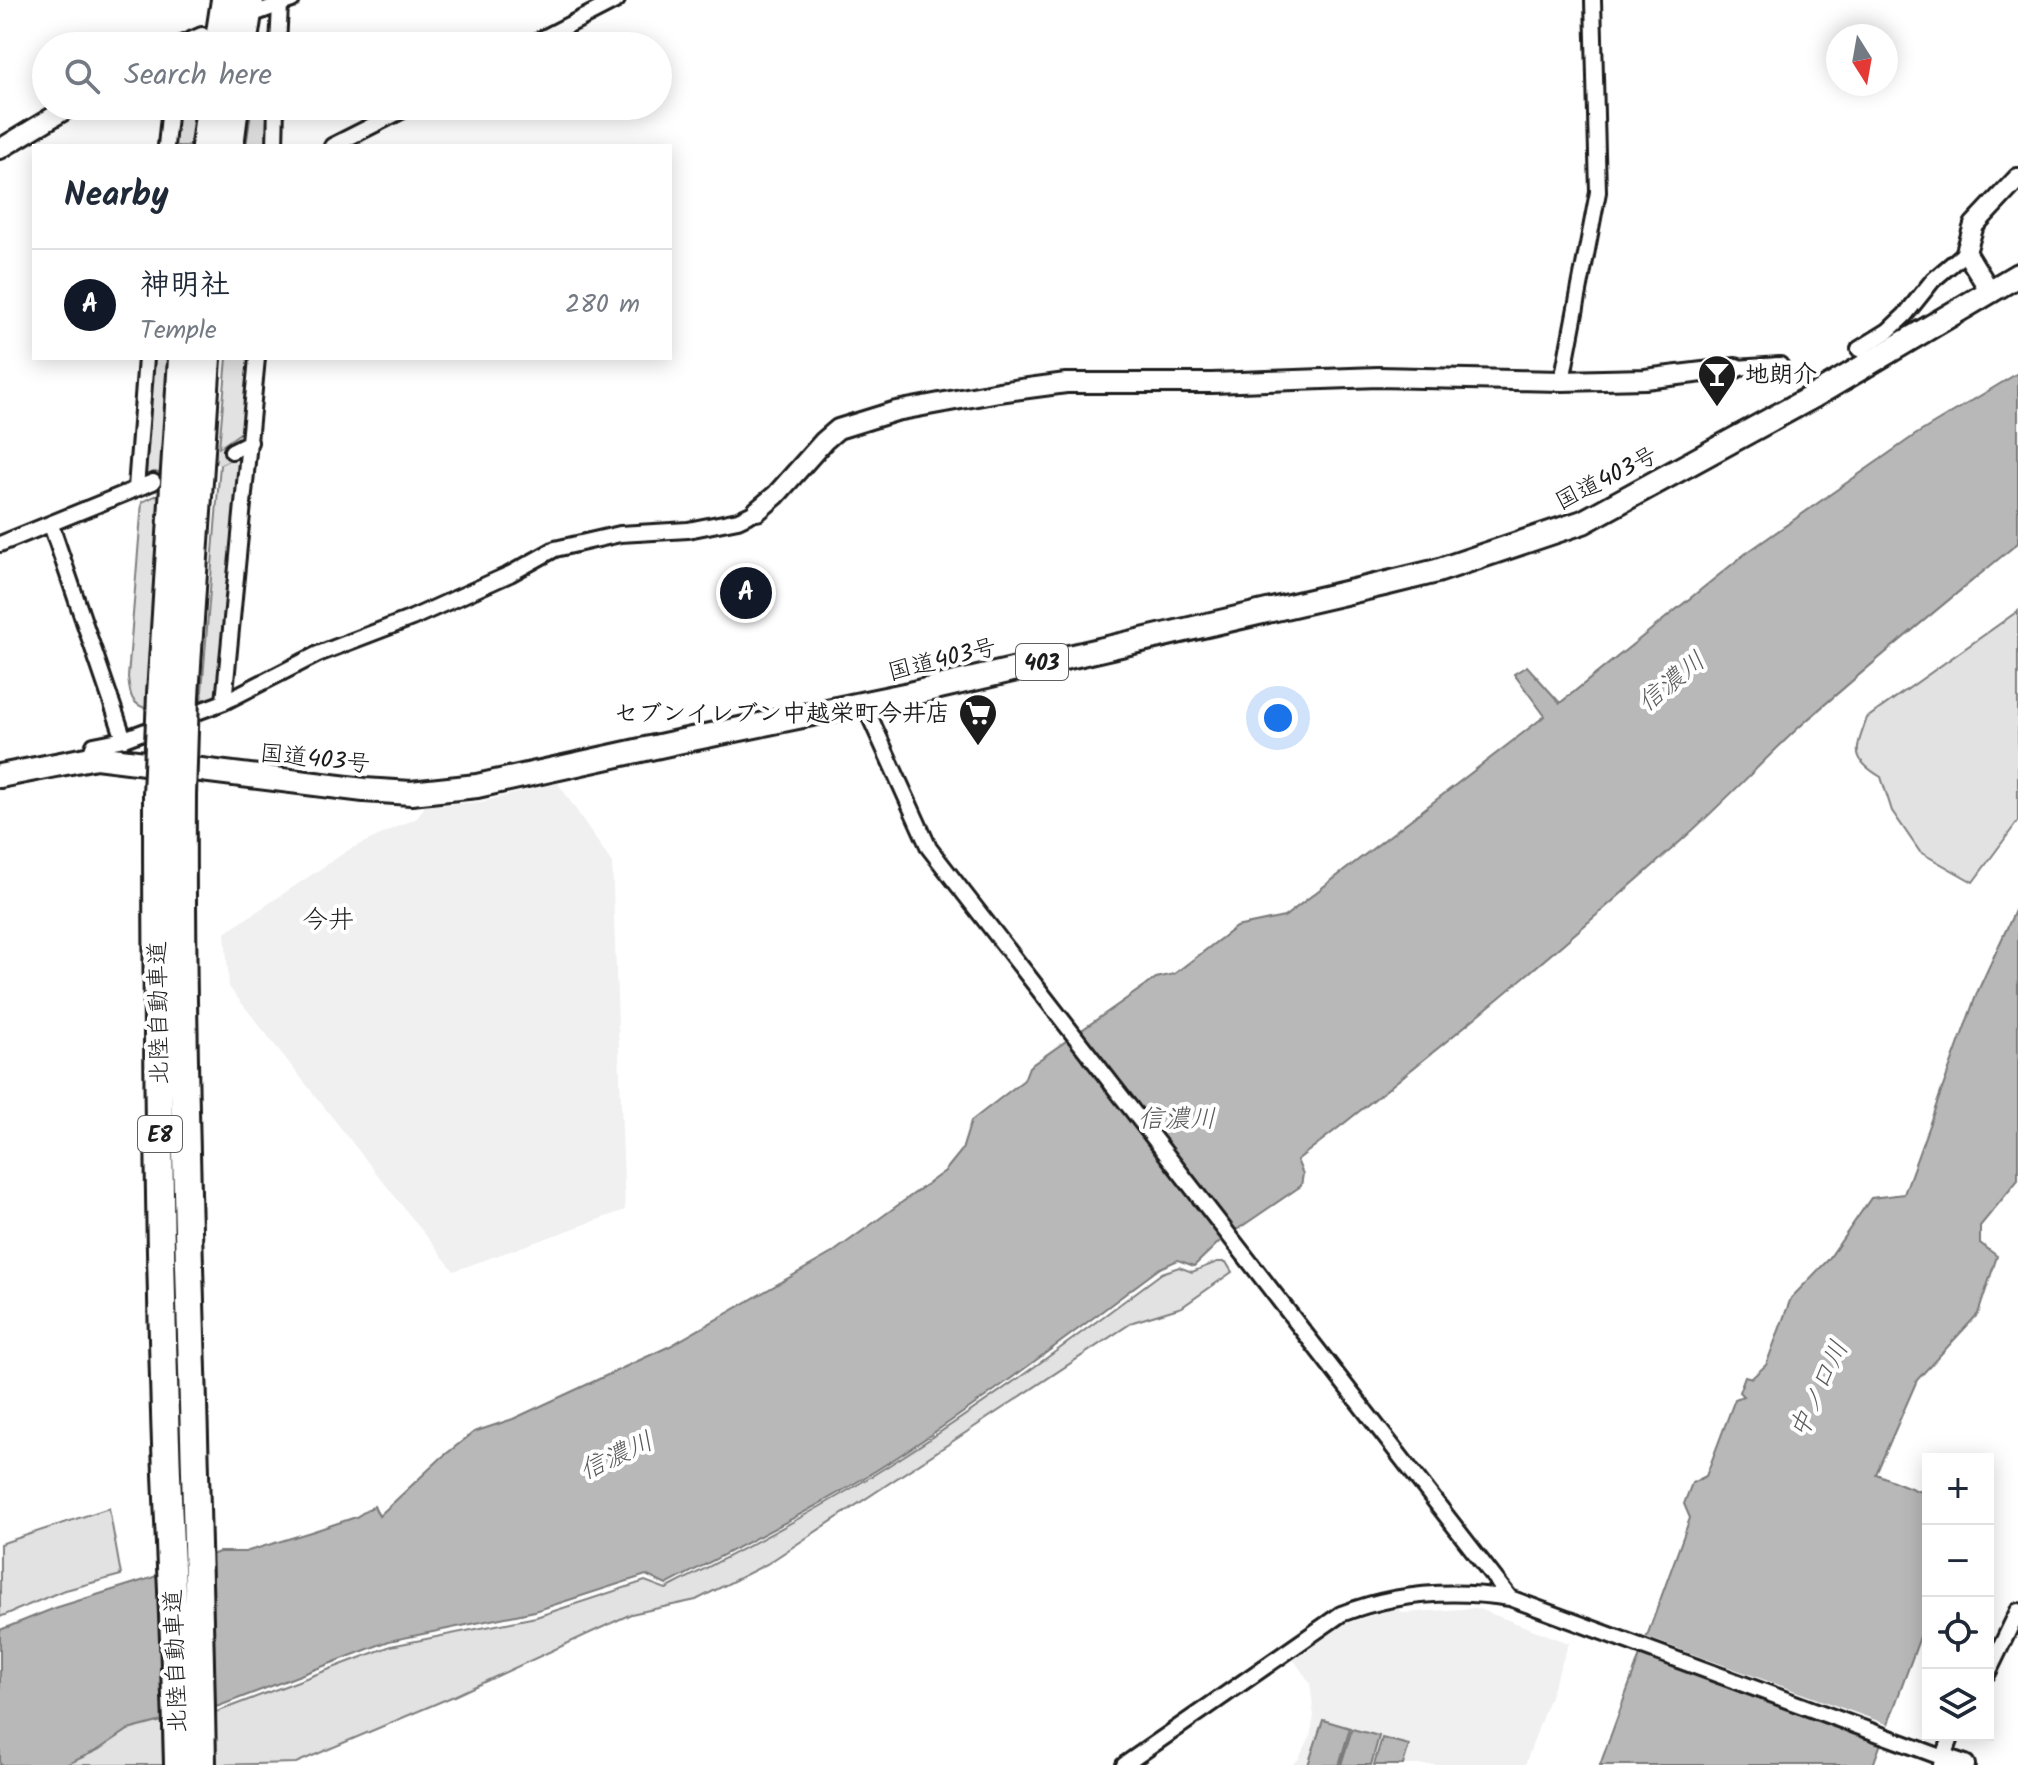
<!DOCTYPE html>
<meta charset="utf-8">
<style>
:root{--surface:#fff;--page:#f6f6f7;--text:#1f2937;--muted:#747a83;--line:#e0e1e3;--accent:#111827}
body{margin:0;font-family:Kalam,"Klee One",sans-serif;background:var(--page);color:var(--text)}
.controls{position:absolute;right:24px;bottom:24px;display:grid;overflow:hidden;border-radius:0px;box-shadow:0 4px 20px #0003}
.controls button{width:72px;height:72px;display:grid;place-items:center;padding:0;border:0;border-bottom:2px solid var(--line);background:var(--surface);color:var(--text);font:40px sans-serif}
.compass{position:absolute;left:1826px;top:24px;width:72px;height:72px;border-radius:50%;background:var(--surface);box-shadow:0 4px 20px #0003;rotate:169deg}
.you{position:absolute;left:1278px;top:718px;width:28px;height:28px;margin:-20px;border:6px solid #fff;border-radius:50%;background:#1a73e8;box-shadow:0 0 0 12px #1a73e833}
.badge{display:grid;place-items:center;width:52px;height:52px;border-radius:50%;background:var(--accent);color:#fff;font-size:26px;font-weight:700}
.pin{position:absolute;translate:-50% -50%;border:4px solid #fff;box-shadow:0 2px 8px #0006}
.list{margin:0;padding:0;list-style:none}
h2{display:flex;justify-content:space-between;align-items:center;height:104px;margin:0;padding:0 32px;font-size:34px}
h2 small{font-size:26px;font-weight:400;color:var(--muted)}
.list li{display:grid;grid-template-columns:52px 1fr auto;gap:24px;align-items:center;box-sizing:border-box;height:112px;padding:0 32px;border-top:2px solid var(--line)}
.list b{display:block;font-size:30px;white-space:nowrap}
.list p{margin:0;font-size:26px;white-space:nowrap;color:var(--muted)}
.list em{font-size:26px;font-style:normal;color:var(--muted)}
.icon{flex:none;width:44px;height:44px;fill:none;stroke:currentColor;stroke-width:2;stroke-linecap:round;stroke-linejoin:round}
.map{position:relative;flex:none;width:2018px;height:1765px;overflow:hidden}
.search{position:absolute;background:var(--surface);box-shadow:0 4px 20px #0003;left:32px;top:32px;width:640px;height:88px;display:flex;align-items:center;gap:20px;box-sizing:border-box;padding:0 28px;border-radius:44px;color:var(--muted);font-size:30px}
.panel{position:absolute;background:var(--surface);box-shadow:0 4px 20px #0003;left:32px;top:144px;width:640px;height:216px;border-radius:0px}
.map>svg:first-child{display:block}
.built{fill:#f0f0f0}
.green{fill:#e2e2e2;stroke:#7f7f7f;stroke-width:2}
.water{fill:#b8b8b8;stroke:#7a7a7a;stroke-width:2}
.pier{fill:#fff}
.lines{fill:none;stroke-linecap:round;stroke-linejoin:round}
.minor-tunnel{stroke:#ddd;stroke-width:14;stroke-dasharray:14 7;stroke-linecap:butt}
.minor-casing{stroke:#1c1c1c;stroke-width:20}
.tertiary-casing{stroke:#1c1c1c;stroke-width:24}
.trunk-casing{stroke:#1c1c1c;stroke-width:28}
.motorway-casing{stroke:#1c1c1c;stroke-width:32}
.minor{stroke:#fff;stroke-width:14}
.tertiary{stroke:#fff;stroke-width:18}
.trunk{stroke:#fff;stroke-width:22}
.motorway{stroke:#fff;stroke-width:26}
.motorway-bridge-casing{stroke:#1c1c1c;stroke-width:32;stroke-linecap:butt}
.motorway-bridge{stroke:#fff;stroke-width:26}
.labels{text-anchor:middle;stroke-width:8;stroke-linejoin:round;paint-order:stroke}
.shield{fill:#fff;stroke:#606060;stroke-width:2}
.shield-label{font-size:22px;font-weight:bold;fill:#1c1c1c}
.poi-label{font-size:24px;font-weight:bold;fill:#1c1c1c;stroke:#fff;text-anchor:start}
.street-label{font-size:24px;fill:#1c1c1c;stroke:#fff}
.water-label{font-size:26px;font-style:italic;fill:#5a5a5a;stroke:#fff}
.neighbourhood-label{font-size:26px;fill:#1c1c1c;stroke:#fff}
</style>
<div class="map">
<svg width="2018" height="1765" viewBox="0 0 2018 1765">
<rect width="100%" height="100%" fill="#fff"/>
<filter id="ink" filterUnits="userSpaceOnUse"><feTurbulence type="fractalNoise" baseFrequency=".0125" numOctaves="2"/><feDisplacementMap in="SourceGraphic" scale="16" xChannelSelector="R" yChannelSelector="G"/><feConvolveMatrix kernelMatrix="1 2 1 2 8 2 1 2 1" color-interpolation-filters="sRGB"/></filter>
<g filter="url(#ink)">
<path class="built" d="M558 783 612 863 625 1210 454 1271 229 987 225 933 350 849 417 818 425 806 481 802Z
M1396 1608 1403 1613 1476 1608 1569 1643 1525 1765H1292L1298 1760 1310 1737 1314 1716 1310 1683 1294 1660 1341 1625Z"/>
<path class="green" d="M176 106H198L192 146H173Z
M252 106H271L268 146H246Z
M151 358H174L165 474 154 472 143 476Z
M227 358H250L243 431 219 448Z
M237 456 244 460 217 698 201 704 220 464Z
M165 491 148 709C130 704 130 694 128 677L142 502Z
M2018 611V821L1973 882 1920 852 1892 811 1881 777C1849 758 1856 750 1867 718Z
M1217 1262H1226L1232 1272 1182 1307 1133 1322 767 1564 696 1600 631 1614 454 1696 296 1763 210 1765 208 1717 219 1711 391 1646 536 1617 645 1581 666 1589C745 1548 824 1507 899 1459 990 1401 1076 1337 1162 1273L1179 1267 1192 1272Z
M109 1508 121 1575 62 1591 0 1617V1544Z
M162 1712 163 1765H25Z"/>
<path class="water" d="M2018 373V543C1943 605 1868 665 1796 730 1758 766 1722 804 1683 839 1558 951 1429 1058 1297 1160L1303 1174 1301 1186 1219 1242 1194 1266 1178 1260 1160 1268C1074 1332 989 1397 899 1456 825 1504 744 1544 666 1585L646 1575 535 1611 389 1641 219 1706 128 1730 98 1750 66 1765H0V1630L55 1608 151 1578 219 1552H245L314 1531 356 1517 374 1506 379 1516 441 1458 474 1432 513 1419 670 1346 832 1253 945 1171 962 1150 971 1121 1024 1080 1029 1067 1156 978 1174 974 1236 927 1284 917 1545 716 1514 674 1527 666 1560 703 1745 554 1915 435Z
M2018 904V1180L1980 1226V1243L1997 1256 1978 1314 1917 1380 1876 1474 1928 1495V1615L1873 1765H1600L1690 1518 1684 1504 1692 1483 1706 1476 1735 1399 1743 1396 1739 1392 1745 1376 1752 1378 1766 1365 1791 1298 1828 1260 1871 1198 1904 1194 1977 993Z
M1323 1720 1350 1728 1339 1765H1308Z
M1352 1729 1379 1736 1371 1765H1341Z
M1382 1738 1409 1745 1403 1765H1374Z"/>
<path class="pier" d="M1643 1636 1892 1726 1886 1743 1636 1653Z"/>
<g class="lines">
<path class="minor-tunnel" d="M196 468 232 451"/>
<g class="minor-casing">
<path id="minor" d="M259 12 292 0
M177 46 202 35
M278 46 280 5
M528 46 617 0
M166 146 170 106
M275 146 276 106
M332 146 411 106
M1859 349 1888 331 1905 315 1933 280 1966 252
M1736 368 1780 365
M1562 381 1598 192 1593 0
M232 451 250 442
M136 488 146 358
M51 525 124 739
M0 544 153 482
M224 702 257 358
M864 704 929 848 1510 1598
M89 758 94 745 124 739 224 702 318 654 412 618 510 574 555 549 620 534 688 530 738 520 757 511
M1988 1673 2018 1611
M1124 1765 1341 1614C1395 1593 1453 1589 1510 1598L1944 1758
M1941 1765 1952 1735"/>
</g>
<g class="tertiary-casing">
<path id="tertiary" d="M0 149 71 106
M1991 293 1966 252 1974 225 2018 178
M757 511 776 495 824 441 838 429 896 411 999 392 1066 383H1212L1378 377 1562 381 1645 379 1736 368
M1944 1758 1965 1765"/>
</g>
<g class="trunk-casing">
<path id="trunk" d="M0 776 96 757 364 790 411 793 477 786 682 741 909 694 1388 583 1437 571 1583 522 1814 396 2018 275"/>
</g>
<g class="motorway-casing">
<path id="motorway" d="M218 46 225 0
M243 46 250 0
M205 146 210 106
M230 146 235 106
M161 694 182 358
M185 696 207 358
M157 795C157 1021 159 1248 167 1474 171 1571 176 1668 178 1765
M182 796C180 1119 197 1442 202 1765"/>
</g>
<use href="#minor" class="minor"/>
<use href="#tertiary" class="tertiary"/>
<use href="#trunk" class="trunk"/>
<use href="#motorway" class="motorway"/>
<g class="motorway-bridge-casing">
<path id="motorway-bridge" d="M157 795 161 694
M182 796 185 696"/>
</g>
<use href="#motorway-bridge" class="motorway-bridge"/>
</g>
</g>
<defs>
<g id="bar-pin" transform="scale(2)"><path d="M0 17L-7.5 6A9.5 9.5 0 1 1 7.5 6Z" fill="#1c1c1c" stroke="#fff"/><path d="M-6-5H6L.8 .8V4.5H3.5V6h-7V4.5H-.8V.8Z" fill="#fff"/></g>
<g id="supermarket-pin" transform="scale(2)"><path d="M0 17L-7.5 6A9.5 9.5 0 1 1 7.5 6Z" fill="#1c1c1c" stroke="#fff"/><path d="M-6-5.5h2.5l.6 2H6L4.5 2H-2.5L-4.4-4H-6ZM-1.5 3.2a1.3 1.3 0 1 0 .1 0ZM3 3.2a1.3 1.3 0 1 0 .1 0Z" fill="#fff"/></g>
</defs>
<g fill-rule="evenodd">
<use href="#bar-pin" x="1717" y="374"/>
<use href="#supermarket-pin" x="978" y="713"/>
</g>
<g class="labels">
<g class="shield">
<rect x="1016" y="644" width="52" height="36" rx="6"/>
<rect x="138" y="1116" width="44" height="36" rx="6"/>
</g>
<g class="shield-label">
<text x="1042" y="670">403</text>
<text x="160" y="1142">E8</text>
</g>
<g class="poi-label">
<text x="1745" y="382">地朗介</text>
<text x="950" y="721" text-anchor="end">セブンイレブン中越栄町今井店</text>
</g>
<g class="street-label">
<text transform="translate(1606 478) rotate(-27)" y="8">国道403号</text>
<text transform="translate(942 659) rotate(-14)" y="8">国道403号</text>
<text transform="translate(315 758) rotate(6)" y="8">国道403号</text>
<text transform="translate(158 1013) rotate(-91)" y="8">北陸自動車道</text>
<text transform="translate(175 1661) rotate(-92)" y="8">北陸自動車道</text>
</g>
<g class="water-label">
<text transform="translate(1671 681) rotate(-39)" y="9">信濃川</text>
<text x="1177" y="1127">信濃川</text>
<text transform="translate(1818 1389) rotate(-65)" y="9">中ノ口川</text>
<text transform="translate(616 1455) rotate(-25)" y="9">信濃川</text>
</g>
<g class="neighbourhood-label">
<text x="328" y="928">今井</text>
</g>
</g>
</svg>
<div class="controls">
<button>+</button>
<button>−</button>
<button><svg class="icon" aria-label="locate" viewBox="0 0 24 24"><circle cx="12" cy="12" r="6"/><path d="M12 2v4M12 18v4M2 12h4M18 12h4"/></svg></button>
<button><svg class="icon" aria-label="layers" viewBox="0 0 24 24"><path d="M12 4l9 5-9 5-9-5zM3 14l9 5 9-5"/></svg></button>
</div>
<svg class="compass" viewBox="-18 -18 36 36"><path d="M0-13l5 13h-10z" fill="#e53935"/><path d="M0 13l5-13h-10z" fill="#747a83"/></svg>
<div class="you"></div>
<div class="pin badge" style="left:746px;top:593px">A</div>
<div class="search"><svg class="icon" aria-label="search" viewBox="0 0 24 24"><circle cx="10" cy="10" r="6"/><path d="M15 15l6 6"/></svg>Search here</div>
<section class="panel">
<h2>Nearby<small></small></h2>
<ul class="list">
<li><span class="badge">A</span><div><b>神明社</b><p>Temple</p></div><em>280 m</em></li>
</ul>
</section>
</div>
